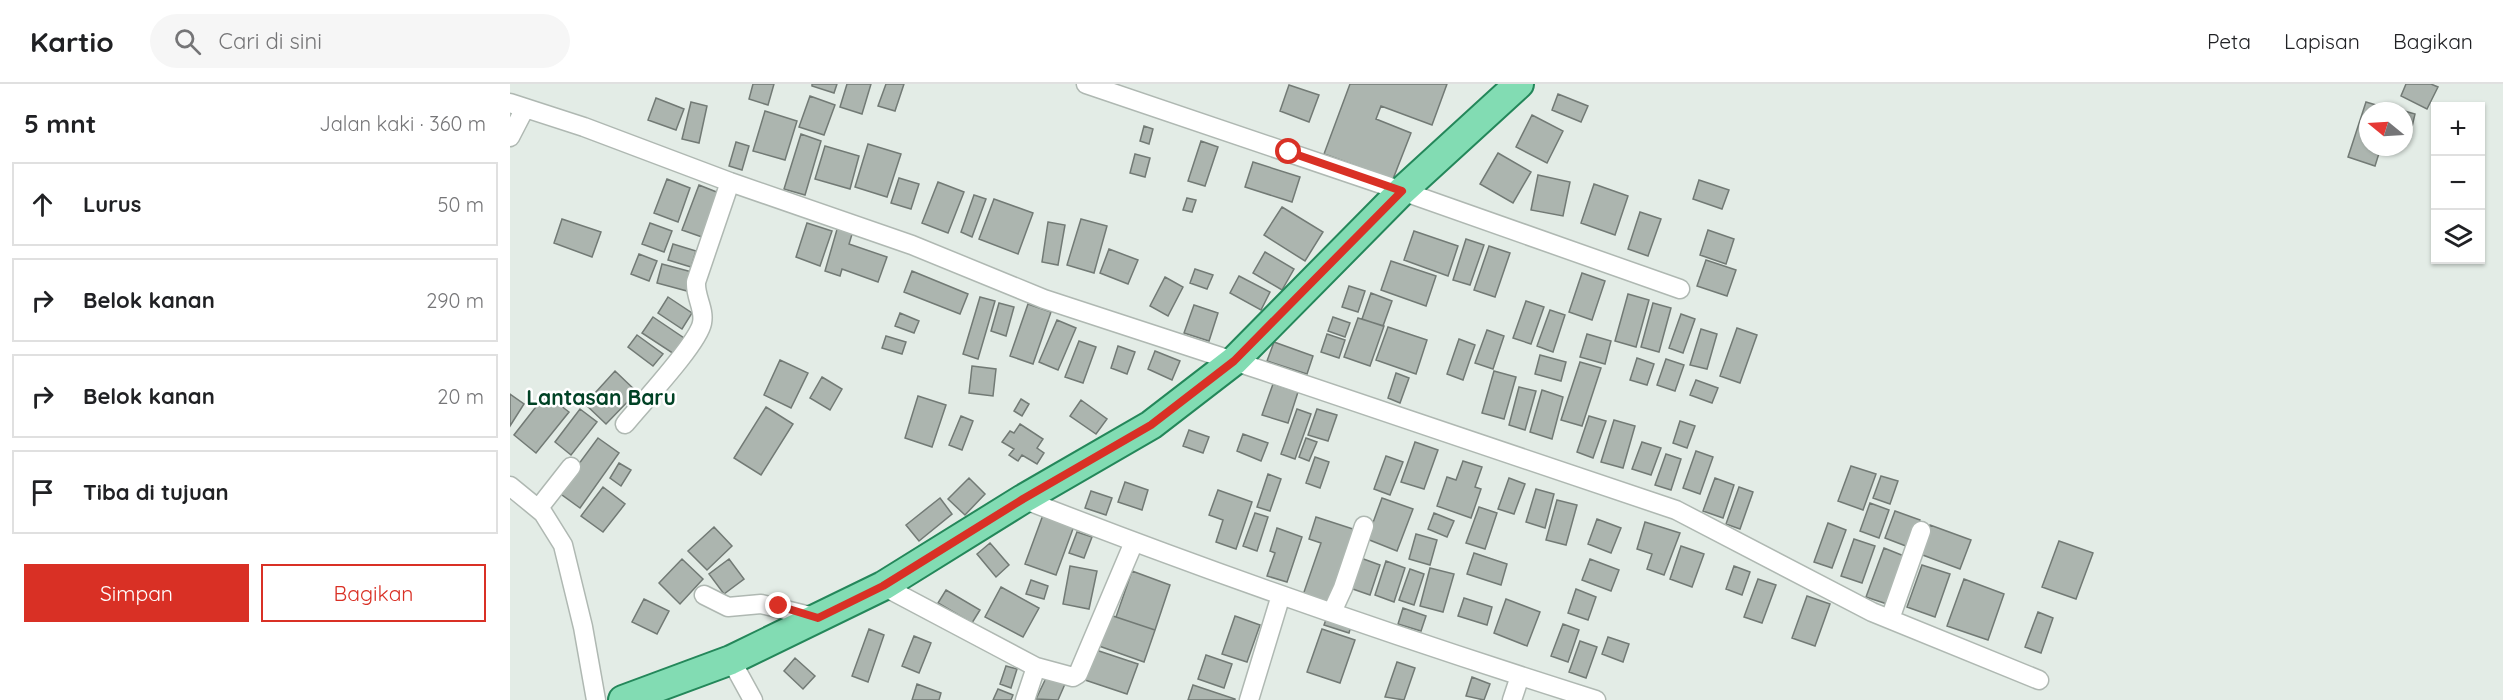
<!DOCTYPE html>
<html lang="id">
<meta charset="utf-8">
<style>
:root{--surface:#fff;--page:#f6f6f6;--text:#202124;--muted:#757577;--line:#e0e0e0;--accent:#d93025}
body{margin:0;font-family:Quicksand,sans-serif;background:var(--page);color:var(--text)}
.controls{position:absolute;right:18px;top:18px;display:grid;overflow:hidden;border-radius:0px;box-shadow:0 2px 4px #0004}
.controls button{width:54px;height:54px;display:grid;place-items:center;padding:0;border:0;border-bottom:2px solid var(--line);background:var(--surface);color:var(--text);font:30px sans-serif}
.compass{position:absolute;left:1849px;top:18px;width:54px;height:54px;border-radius:50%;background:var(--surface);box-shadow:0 2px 4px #0004;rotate:288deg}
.stop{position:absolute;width:18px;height:18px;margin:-14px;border:4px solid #d93025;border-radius:50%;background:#fff}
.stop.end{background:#d93025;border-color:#fff;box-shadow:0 2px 6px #0008}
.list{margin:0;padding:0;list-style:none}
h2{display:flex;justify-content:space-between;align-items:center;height:78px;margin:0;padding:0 24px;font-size:26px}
h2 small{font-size:20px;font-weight:400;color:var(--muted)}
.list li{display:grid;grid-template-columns:39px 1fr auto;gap:18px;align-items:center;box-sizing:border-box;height:84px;margin:0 12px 12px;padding:0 12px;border:2px solid var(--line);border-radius:0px}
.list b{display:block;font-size:22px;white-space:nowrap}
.list em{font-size:20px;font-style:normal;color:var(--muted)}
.actions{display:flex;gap:12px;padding:18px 24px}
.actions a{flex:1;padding:14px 0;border:2px solid var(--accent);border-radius:0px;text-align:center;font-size:21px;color:var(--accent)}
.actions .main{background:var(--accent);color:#fff}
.icon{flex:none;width:33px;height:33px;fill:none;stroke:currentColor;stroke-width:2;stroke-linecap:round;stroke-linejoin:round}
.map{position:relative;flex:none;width:1993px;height:616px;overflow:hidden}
header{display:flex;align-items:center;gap:36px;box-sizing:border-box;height:84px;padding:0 30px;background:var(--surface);border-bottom:2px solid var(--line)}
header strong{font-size:28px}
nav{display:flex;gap:33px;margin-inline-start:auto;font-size:21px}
.search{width:420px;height:54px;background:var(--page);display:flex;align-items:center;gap:15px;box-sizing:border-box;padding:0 21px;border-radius:33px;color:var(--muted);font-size:22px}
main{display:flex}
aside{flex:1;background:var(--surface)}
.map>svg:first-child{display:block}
.building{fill:#acb5af;stroke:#727a75;stroke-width:1.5}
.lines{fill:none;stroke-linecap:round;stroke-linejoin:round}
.minor-casing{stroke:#afb8b2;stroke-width:21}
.primary-casing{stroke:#24875a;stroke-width:32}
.minor{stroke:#fff;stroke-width:18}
.primary{stroke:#82dcb3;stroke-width:28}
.route{stroke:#d93025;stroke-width:8}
.labels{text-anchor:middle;stroke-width:5;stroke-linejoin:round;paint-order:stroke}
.quarter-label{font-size:21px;font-weight:bold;fill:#004225;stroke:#fff}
</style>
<header>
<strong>Kartio</strong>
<div class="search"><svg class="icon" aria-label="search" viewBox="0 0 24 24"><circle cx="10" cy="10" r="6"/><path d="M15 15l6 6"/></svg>Cari di sini</div>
<nav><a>Peta</a><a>Lapisan</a><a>Bagikan</a></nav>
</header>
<main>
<aside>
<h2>5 mnt<small>Jalan kaki · 360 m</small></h2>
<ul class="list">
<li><svg class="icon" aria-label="ahead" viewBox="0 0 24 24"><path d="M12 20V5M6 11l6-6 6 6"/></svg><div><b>Lurus</b></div><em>50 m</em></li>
<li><svg class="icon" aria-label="right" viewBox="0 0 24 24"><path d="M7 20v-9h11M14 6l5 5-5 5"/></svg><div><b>Belok kanan</b></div><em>290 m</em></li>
<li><svg class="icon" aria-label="right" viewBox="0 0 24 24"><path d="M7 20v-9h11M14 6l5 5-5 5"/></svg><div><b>Belok kanan</b></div><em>20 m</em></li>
<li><svg class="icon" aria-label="arrive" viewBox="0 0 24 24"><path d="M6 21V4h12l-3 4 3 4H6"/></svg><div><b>Tiba di tujuan</b></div></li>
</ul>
<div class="actions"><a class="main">Simpan</a><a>Bagikan</a></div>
</aside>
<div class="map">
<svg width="1993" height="616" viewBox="0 0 1993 616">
<rect width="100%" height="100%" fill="#e3ece6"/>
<path class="building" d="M243 0H264L258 21 239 15Z
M302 0H327L324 9 302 2Z
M337 0H361L352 30 330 23Z
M376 0H394L385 27 368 22Z
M840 0H937L922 41 871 22 866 35 901 49 883 95 814 70Z
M1896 0H1921L1928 3 1917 25 1891 12Z
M779 1 809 11 799 38 770 27Z
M1048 10 1078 22 1071 38 1042 26Z
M300 12 325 21 314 51 289 43Z
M146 14 174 25 166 46 138 36Z
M181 18 197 22 189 59 172 55Z
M1856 18 1883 26 1858 27V63H1871L1865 82 1838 73Z
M1891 26 1905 30 1901 47 1894 45V27Z
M255 27 287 37 275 76 243 67Z
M1022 31 1053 47 1037 79 1006 63Z
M634 42 643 45 639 60 630 57Z
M291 50 311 57 295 111 274 105Z
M691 57 708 63 695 102 678 97Z
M226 58 239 62 232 86 219 82Z
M358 60 391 70 377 113 345 103Z
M315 62 349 72 340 105 305 95Z
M988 69 1021 88 1003 119 970 100Z
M625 70 640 74 635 93 620 89Z
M743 78 790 93 782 118 735 103Z
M1028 91 1060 98 1053 132 1021 126Z
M389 94 409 100 401 125 381 119Z
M157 95 180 104 168 138 144 129Z
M1189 96 1219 106 1212 125 1183 115Z
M428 98 454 108 438 149 412 139Z
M1084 100 1118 112 1105 151 1071 139Z
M189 101 209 109 192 153 172 146Z
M464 111 476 115 462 153 451 148Z
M677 114 686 116 682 128 673 126Z
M484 115 523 129 508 170 469 155Z
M772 123 813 148 795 177 754 151Z
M1130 128 1151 135 1138 172 1118 165Z
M52 135 91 148 82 173 44 159Z
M571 135 597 142 584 189 557 181Z
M538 138 555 141 548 181 532 178Z
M140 139 162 147 154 168 132 160Z
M297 139 322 147 310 182 286 173Z
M328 142 343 147 339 160 377 173 368 198 332 185 330 192 315 187Z
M1198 146 1224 155 1216 180 1190 171Z
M904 147 948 162 938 192 894 176Z
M956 155 974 161 960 201 943 196Z
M163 160 186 167 181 183 158 176Z
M979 162 1000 169 985 213 964 206Z
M599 165 628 176 618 200 590 189Z
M755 168 784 185 772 206 743 189Z
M129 170 147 177 139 197 121 190Z
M1196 176 1226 186 1217 212 1187 202Z
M881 177 926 192 916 222 871 206Z
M152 180 182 188 177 207 147 199Z
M685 185 703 191 697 205 680 199Z
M402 187 458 210 450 230 394 208Z
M1072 189 1095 197 1082 236 1059 228Z
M729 192 760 208 751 226 720 209Z
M655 193 673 203 658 232 640 222Z
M839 202 855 207 848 228 832 223Z
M861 209 882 217 873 242 852 235Z
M1118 210 1139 216 1126 263 1105 257Z
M158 213 182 229 172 245 148 229Z
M470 213 485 217 468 275 453 270Z
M1016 217 1034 223 1021 260 1003 254Z
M489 219 504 223 496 252 481 247Z
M1143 219 1161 224 1149 268 1131 263Z
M518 220 541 228 523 280 500 272Z
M684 221 708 229 699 257 674 249Z
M1040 226 1055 231 1043 268 1027 262Z
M390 229 409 237 404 249 385 242Z
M1171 230 1185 235 1173 269 1159 264Z
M143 233 174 254 164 270 132 249Z
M823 233 840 239 835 253 818 247Z
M848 234 874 242 860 282 834 273Z
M547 236 566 244 548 286 529 278Z
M878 243 917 256 906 290 866 276Z
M1227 244 1247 251 1230 299 1210 292Z
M1191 245 1207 250 1197 285 1180 281Z
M977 246 994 252 983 285 965 279Z
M817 250 835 256 829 274 811 268Z
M1077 250 1101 257 1095 280 1070 273Z
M127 251 153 270 143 282 118 263Z
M376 252 396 258 392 270 372 264Z
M949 255 965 261 953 296 937 290Z
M569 257 586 263 573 299 555 293Z
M764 258 803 272 797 290 757 277Z
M608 262 625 268 617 290 601 284Z
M645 267 670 277 662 296 638 285Z
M1030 271 1056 278 1051 297 1025 290Z
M1127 274 1144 280 1137 301 1120 296Z
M1156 275 1174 281 1165 307 1147 301Z
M270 276 298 289 281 324 254 311Z
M1070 278 1091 284 1072 342 1051 336Z
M462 282 486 285 483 312 459 309Z
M105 287 127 308 96 340 75 320Z
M984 287 1006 293 994 335 972 329Z
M886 289 899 294 890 319 878 314Z
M312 293 332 305 320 326 300 314Z
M1186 296 1208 304 1202 319 1180 311Z
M763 300 788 308 778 339 752 331Z
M1009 303 1026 307 1015 346 999 341Z
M1032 306 1053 313 1042 355 1020 348Z
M0 310 14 320 0 342Z
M36 310 59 328 26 369 4 351Z
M408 312 436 321 422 363 395 354Z
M511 315 519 320 512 332 504 327Z
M571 316 597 335 586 350 560 332Z
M256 323 283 340 251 391 224 374Z
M70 325 87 338 61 371 45 358Z
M787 325 801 330 785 375 771 370Z
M807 325 827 331 818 357 798 351Z
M451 332 463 337 452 366 439 361Z
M1079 332 1096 337 1083 374 1067 368Z
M1104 336 1125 342 1113 384 1091 378Z
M1170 337 1185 342 1177 364 1163 359Z
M510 340 533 355 527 364 534 369 527 380 512 371 508 377 499 371 504 365 492 358 500 347 504 349Z
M679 346 699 353 693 369 673 362Z
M733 350 758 359 751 377 727 367Z
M88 354 109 369 70 424 48 408Z
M796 354 807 358 799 377 789 373Z
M905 358 928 366 914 405 891 398Z
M1132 358 1151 364 1141 391 1122 385Z
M1186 367 1203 373 1190 410 1173 404Z
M1156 370 1171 375 1161 406 1145 401Z
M876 372 893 378 880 411 864 405Z
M805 373 819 378 810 404 796 399Z
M953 377 972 383 965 403 971 405 961 434 927 422 937 393 946 396Z
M109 379 121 386 111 402 100 394Z
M1341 382 1366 390 1353 426 1328 417Z
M758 390 771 395 760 427 747 423Z
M1371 392 1388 397 1380 420 1363 414Z
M459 394 475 410 455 431 438 415Z
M999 394 1015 400 1004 430 988 425Z
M1205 394 1224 401 1213 434 1193 427Z
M615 398 638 406 632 426 608 418Z
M93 403 115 420 93 448 71 432Z
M1229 403 1243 408 1230 445 1216 440Z
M1026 405 1044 410 1035 444 1016 438Z
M708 406 742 418 726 465 706 458 713 436 699 431Z
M581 407 602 414 596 431 575 424Z
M430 414 442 430 409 457 396 441Z
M872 414 903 425 887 467 857 455Z
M1047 416 1067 421 1056 461 1036 456Z
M1360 419 1379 426 1369 454 1350 447Z
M969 423 987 429 975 465 956 459Z
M1385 427 1410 436 1401 464 1375 454Z
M745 429 758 433 747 467 733 462Z
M924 429 944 437 937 453 918 445Z
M533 431 564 442 546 491 515 480Z
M806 433 846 446 821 520 793 511 811 459 799 455Z
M1087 435 1111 444 1101 469 1078 460Z
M1135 438 1170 449 1154 491 1137 485 1142 470 1127 465Z
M1318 439 1336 446 1322 484 1304 478Z
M1420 441 1461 456 1450 485 1410 470Z
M204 443 222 462 197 486 178 467Z
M767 444 792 453 777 498 757 492 765 469 760 467Z
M567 448 582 453 574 474 559 469Z
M906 450 927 456 920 481 899 475Z
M1344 455 1365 462 1352 499 1331 492Z
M1549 457 1583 469 1566 515 1532 503Z
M480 459 499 481 486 493 467 470Z
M1171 462 1194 470 1182 503 1160 495Z
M1374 464 1394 472 1377 520 1356 513Z
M964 469 997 480 991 501 957 490Z
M848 473 870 481 860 511 837 503Z
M172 475 193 495 170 520 149 499Z
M219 475 234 495 214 510 199 490Z
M1080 475 1109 486 1101 507 1072 496Z
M876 477 895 484 884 518 865 511Z
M1412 481 1440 490 1425 533 1397 523Z
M560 482 587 487 579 525 553 520Z
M1224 482 1240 488 1232 511 1216 505Z
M920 484 944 490 933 528 910 522Z
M900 485 914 490 904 521 889 516Z
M622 487 660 501 645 546 606 533Z
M1248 495 1266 501 1252 539 1234 533Z
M1454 495 1494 510 1478 556 1437 542Z
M521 496 538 502 534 515 516 510Z
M491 503 529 524 513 553 475 533Z
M1066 505 1086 513 1078 536 1058 529Z
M436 506 470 526 462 539 428 519Z
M1297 512 1320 520 1305 562 1282 554Z
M954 514 982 523 977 541 948 532Z
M134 515 159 527 147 550 122 538Z
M996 515 1030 528 1017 562 984 549Z
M893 524 916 532 911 547 888 540Z
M1528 528 1543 534 1531 569 1515 563Z
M818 530 842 538 839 549 814 541Z
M600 531 645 546 634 578 589 562Z
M725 532 750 541 737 578 712 570Z
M1053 540 1069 546 1058 578 1041 572Z
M359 545 374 551 358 598 342 592Z
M812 545 845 556 830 599 797 588Z
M404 552 421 559 409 589 392 582Z
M1098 553 1119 560 1113 578 1092 570Z
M1070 557 1087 563 1076 594 1059 588Z
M586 566 628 580 617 610 575 596Z
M696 571 722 580 714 604 688 595Z
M285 574 305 592 293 605 274 587Z
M887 578 905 584 894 616 875 613Z
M496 582 507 585 501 604 490 600Z
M537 592 555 600 548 616 526 615Z
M962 593 980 600 974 616 956 612Z
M407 600 431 609 429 616H402Z
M683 601 725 615V616H678Z
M488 605 503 611 501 616H483Z"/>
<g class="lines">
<g class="minor-casing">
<path id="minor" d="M576 0 892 107 1170 205
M0 19 74 43 220 98 402 161 534 215 751 286 1166 426 1362 528 1529 596
M0 53 15 24
M115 340C131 320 188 260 192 239 195 225 185 213 186 198L220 98
M0 402 33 429 53 461 73 543 86 616
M513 415C701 489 893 555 1086 616
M28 425 61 383
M373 502 526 583 563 593 568 590 624 458
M194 511 218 523 251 520 308 534
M822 528 833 504 854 442
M1380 535 1411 447
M221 576 243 616
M515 616 526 583
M739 616 771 511
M1002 616 1010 592"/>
</g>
<g class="primary-casing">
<path id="primary" d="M113 616 221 576 373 502 513 415 641 341 724 277 892 107 1009 0"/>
</g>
<use href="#minor" class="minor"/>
<use href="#primary" class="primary"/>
</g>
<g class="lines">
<path class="route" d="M269 522 308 534 373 502 513 415 641 341 724 277 892 107 779 68"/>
</g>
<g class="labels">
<g class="quarter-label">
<text x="91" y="321">Lantasan Baru</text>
</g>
</g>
</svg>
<div class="controls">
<button>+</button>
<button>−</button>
<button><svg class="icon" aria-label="layers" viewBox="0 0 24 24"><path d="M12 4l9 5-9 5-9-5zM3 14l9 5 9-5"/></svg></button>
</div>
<svg class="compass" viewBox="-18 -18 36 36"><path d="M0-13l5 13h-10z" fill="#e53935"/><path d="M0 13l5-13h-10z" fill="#757577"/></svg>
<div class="stop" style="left:779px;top:68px"></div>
<div class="stop end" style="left:269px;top:522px"></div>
</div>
</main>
